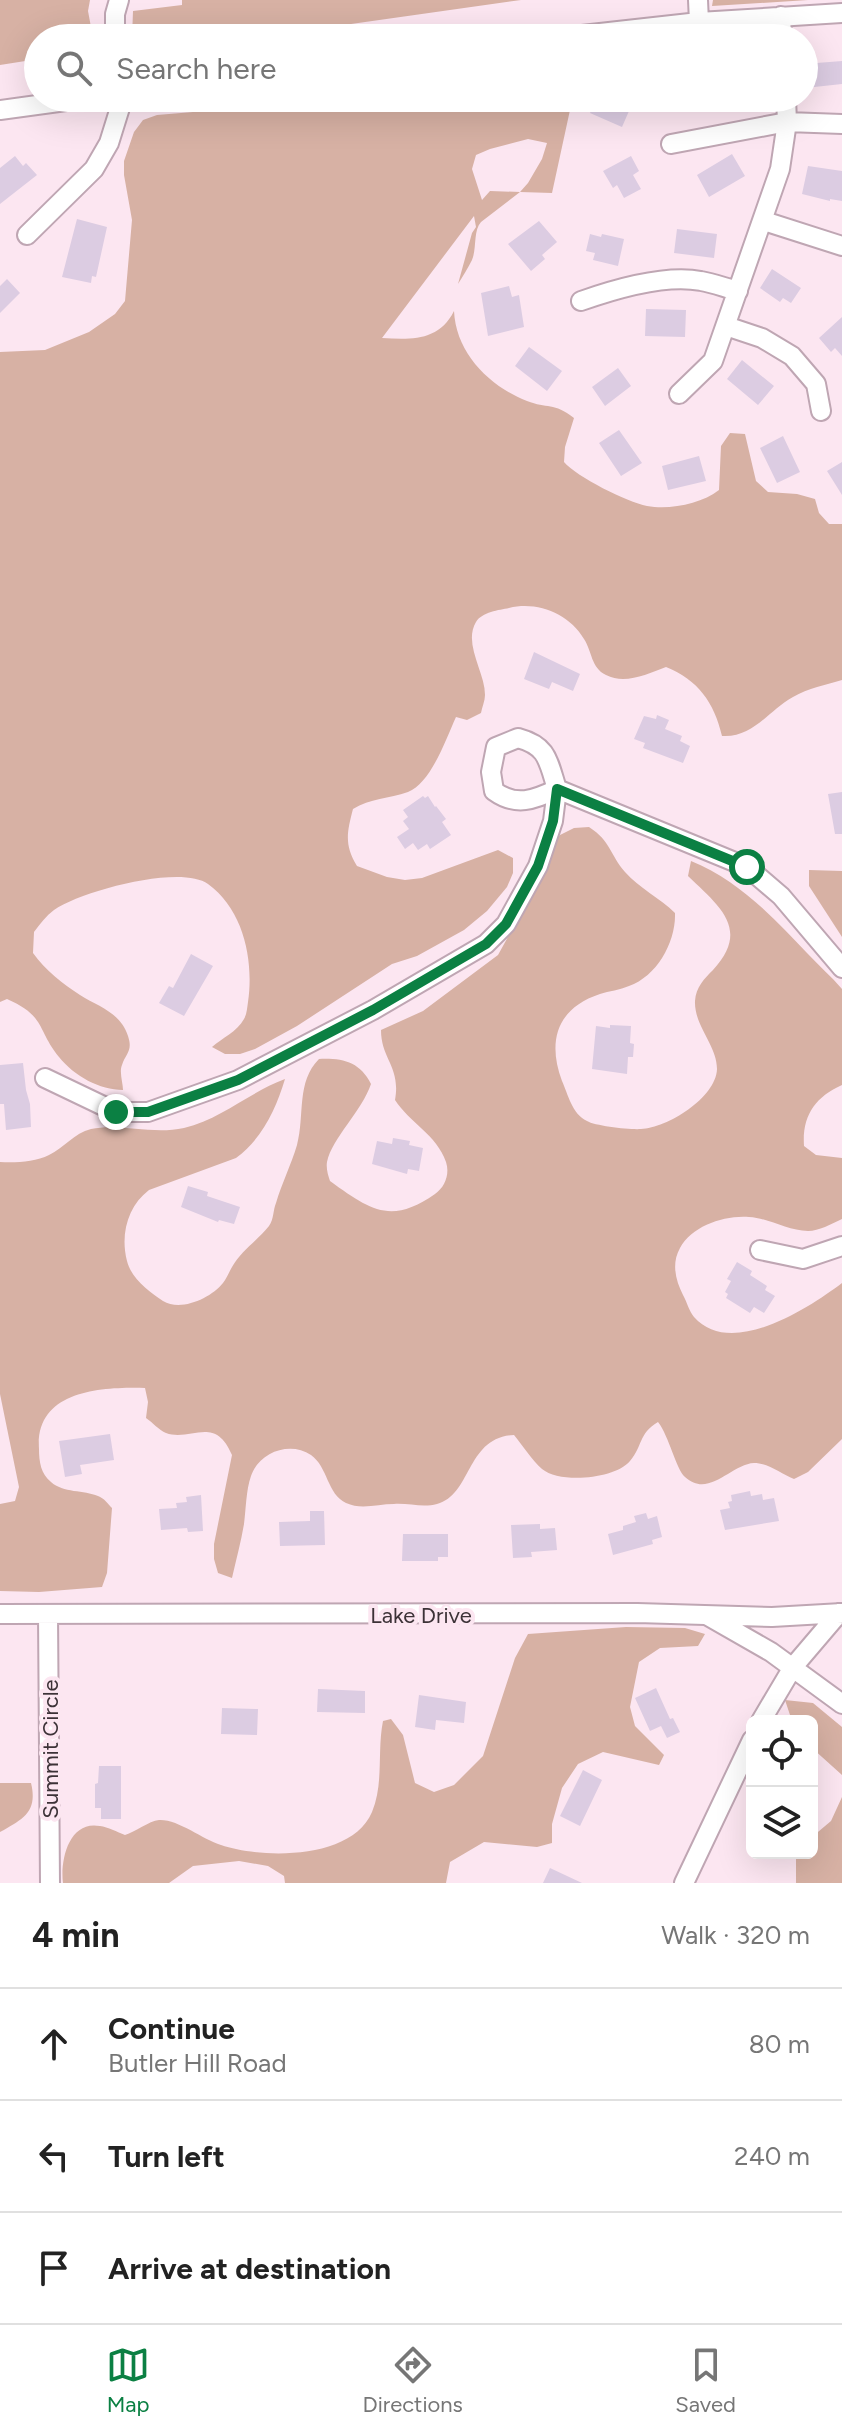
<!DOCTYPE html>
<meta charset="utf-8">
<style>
:root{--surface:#fff;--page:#f6f6f6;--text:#222;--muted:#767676;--line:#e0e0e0;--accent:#0b8043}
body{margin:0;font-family:Figtree,sans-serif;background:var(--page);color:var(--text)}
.controls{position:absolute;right:24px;bottom:24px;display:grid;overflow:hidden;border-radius:12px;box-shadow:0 8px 32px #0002}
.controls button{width:72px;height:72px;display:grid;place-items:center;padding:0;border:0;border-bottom:2px solid var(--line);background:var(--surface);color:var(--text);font:40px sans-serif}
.stop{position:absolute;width:24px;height:24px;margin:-18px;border:6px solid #0b8043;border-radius:50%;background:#fff}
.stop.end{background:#0b8043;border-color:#fff;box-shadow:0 2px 8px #0008}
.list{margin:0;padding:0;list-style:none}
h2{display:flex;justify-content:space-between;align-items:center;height:104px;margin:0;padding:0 32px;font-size:34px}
h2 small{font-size:26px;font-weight:400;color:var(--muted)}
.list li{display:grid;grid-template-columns:52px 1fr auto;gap:24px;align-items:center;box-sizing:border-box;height:112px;padding:0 32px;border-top:2px solid var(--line)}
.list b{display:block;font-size:30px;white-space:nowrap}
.list p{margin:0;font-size:26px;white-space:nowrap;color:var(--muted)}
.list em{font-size:26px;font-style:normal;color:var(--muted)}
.icon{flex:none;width:44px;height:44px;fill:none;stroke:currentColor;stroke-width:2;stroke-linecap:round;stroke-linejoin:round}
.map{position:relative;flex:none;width:842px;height:1883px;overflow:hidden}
.search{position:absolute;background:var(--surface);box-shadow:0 8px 32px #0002;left:24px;right:24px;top:24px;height:88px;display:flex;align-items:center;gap:20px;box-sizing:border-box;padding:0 28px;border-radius:44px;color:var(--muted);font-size:30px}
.sheet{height:440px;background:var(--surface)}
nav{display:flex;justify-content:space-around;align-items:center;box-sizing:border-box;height:112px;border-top:2px solid var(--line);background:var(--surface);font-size:22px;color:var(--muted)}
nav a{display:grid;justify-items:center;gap:4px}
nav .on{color:var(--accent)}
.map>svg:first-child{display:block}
.green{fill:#d7b1a4;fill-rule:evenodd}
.building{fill:#dccce2}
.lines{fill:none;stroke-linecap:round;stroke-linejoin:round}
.minor-casing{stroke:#bfa6b3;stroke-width:22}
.minor{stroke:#fff;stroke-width:18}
.route{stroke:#0b8043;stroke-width:10}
.labels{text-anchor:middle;stroke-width:8;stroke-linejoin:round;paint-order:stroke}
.street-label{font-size:22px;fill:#3c3237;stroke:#fce6f1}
</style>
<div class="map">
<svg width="842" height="1883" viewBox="0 0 842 1883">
<rect width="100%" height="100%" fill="#fce6f1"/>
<path class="green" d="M0 0H90L88 11 93 38H38V59L0 65Z
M182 0H521L252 38H132L133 11 182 5Z
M713 0H808L712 6Z
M338 98H568L570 110 552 193 520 192 481 222C473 231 477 248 472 260 468 268 463 276 458 284L472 233 476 227 474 216 382 338C411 340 439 341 454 311 456 353 489 386 527 401 547 409 554 402 574 418L565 447 564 462C577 477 627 502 647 506 670 510 701 504 719 490L721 446 730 433 745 434 756 481 768 492 797 494 815 499 819 513 829 524H842V680C826 685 808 688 793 697 768 711 753 738 722 736 714 702 698 680 666 667 647 674 625 685 606 675 591 668 592 651 584 639 569 614 538 601 509 608 499 610 482 612 476 622 463 644 485 672 485 695 485 701 482 707 481 713L467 720 456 717C446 739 431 783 408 792 389 799 370 798 353 809 347 832 344 845 357 866L387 877 405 880 422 878 498 850 513 858V873L507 887 487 911 464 930 417 956 392 964 297 1026 255 1049 240 1054H225L212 1047C222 1038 237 1032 244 1019 247 1014 247 1008 248 1002 254 961 244 910 208 884 181 864 81 891 54 910 46 916 40 924 34 932L33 953C46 971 62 983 80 995 99 1007 120 1012 128 1036 133 1051 126 1053 122 1065 119 1072 123 1083 123 1090 100 1090 74 1076 59 1057 37 1030 46 1016 7 999L0 1002V352L45 350 89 332 115 314 125 301 132 220 124 175V161L134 132 143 120 157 115 205 111 254 102ZM528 139 547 143 542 159 528 183 520 192 490 191 482 200 472 169 476 155 490 149Z
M589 827C611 841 610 855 625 872 639 888 660 898 675 913 676 942 657 976 629 986 620 990 609 991 600 994 557 1008 547 1041 562 1081 568 1094 572 1114 587 1121 595 1126 631 1130 641 1129 667 1128 716 1098 717 1069 717 1045 694 1026 695 1001 696 987 704 979 713 970 751 929 719 906 688 876L691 861C738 880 773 917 807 953 818 965 831 976 842 989V1085C815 1097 802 1116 804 1146L816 1155 842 1158V1219C831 1224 819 1231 808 1231 788 1231 769 1218 749 1217 724 1215 692 1226 680 1248 671 1264 676 1281 683 1295 687 1302 689 1311 694 1317 731 1359 809 1308 842 1283V1439L808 1472 794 1479C781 1474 769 1463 754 1463 731 1464 709 1499 685 1477 676 1469 669 1436 658 1422 638 1434 643 1446 630 1461 615 1479 560 1484 542 1469 532 1460 523 1446 514 1435 466 1437 472 1495 437 1504 423 1508 409 1503 394 1504 378 1504 361 1510 346 1503 327 1494 328 1467 311 1455 290 1441 259 1452 251 1476 246 1490 246 1509 244 1524 241 1542 236 1560 232 1578L218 1573 214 1559V1544L232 1455C215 1414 191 1442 166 1433 159 1430 152 1422 146 1418L148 1402 145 1388C102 1387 35 1390 39 1449 39 1462 41 1474 51 1482 63 1493 84 1490 98 1496 104 1498 108 1504 112 1508L107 1573 102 1587 39 1592 0 1591V1504L15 1501 19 1487 0 1394V1162C15 1163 35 1162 49 1155 64 1148 74 1133 91 1129 120 1123 152 1135 184 1128 221 1119 250 1092 285 1079 276 1109 262 1139 236 1158L149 1190C128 1206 120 1234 127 1261 131 1278 149 1292 163 1301 181 1312 211 1298 223 1283 227 1278 229 1272 232 1267 241 1251 258 1240 269 1226 274 1219 273 1210 276 1203 282 1183 291 1165 297 1145 305 1115 296 1082 319 1059 343 1058 360 1062 371 1084 362 1111 332 1138 327 1162 326 1168 328 1175 330 1181 370 1210 391 1225 435 1194 445 1187 450 1174 446 1162 437 1135 409 1122 395 1100 401 1067 381 1059 381 1030L423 1011 498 955 542 875 551 846 560 835 574 828Z
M809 870 842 871V937L809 886Z
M626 1627 685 1628 705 1634 698 1646 660 1648 639 1662 630 1707 635 1726 664 1755 659 1765 603 1752 578 1764 562 1788 552 1824V1843L537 1847 484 1842 450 1862 446 1883H285L284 1876 268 1866 239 1861 193 1866 169 1883H63C60 1860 69 1820 100 1826 108 1827 117 1832 125 1835 135 1832 149 1821 159 1820 178 1819 202 1839 221 1845 262 1859 352 1860 372 1812 384 1783 377 1751 383 1721L391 1719 403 1735 415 1783 434 1792 454 1785 483 1756 515 1658 528 1634Z
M785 1700 813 1703 842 1727V1775L812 1748V1721H792Z
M0 1783H31C38 1812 23 1819 0 1832Z
M842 1797V1883H796V1853H812V1837L831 1821Z"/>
<path class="building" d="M842 61V84L805 88 804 64Z
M597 98H631L626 110 629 111 622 127 590 113Z
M732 154 745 176 709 197 697 175Z
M15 156 23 166 26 163 37 175 0 204V168Z
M631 156 639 171 633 175 641 189 624 198 617 185 613 188 603 171Z
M808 166 842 171V201L830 199V201L802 194Z
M77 219 107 227 96 277 92 276 91 283 62 277Z
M539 221 557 242 542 255 545 259 531 271 508 244Z
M677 229 717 234 714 258 674 253Z
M590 234 601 237 602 234 624 239 618 266 593 260 595 253 586 251Z
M772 269 801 288 791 303 783 298 780 302 760 288Z
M7 279 20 293 0 313V286Z
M509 286 512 297 519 295 524 327 488 336 481 293Z
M646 309 686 310 685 337 645 336Z
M842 317V356L835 348 831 352 819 338Z
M529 347 562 371 547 391 515 366Z
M742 360 774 386 758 405 727 379Z
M618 368 631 386 605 406 592 387Z
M619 430 642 463 621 476 599 443Z
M783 436 800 472 777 483 760 448Z
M699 456 706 481 668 490 662 466Z
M842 462V495L827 471Z
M534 652 580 674 573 691 552 682 549 689 524 679Z
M657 715 669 720 665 729 682 736 680 741 690 746 683 763 643 748 645 743 634 739 644 716 656 719Z
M842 792V834H835L828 794Z
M423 796 425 798 428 796 435 807 436 806 446 819 442 822 451 835 430 849 427 844 418 850 413 843 405 849 397 837 409 829 403 821 408 817 403 810Z
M191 954 213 966 184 1016 159 1003 169 986 173 988Z
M610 1025 631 1026 630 1043 634 1044 633 1057H628L627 1074 592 1069 596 1026 610 1028Z
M23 1063 26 1090 30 1104 31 1127 6 1130 4 1104H0V1065Z
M393 1138 410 1141 409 1145 423 1148 419 1171 408 1169 407 1174 372 1164 377 1141 392 1144Z
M188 1186 208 1192 207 1196 240 1207 234 1224 219 1220 218 1222 181 1207Z
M737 1262 752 1271 750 1275 767 1286 765 1290 775 1296 764 1313 754 1307 750 1313 726 1298 728 1294 725 1292 731 1281 727 1279Z
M110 1434 114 1460 80 1465 82 1474 65 1477 59 1441Z
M750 1491 751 1496 762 1494 763 1500 774 1498 779 1521 725 1530 720 1510 730 1508 728 1502 732 1501 731 1495Z
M201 1495 203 1531 188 1532 187 1528 161 1530 159 1509 177 1508 176 1503 187 1502 186 1497Z
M310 1511H324L325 1545 280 1546 279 1522 310 1521Z
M646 1513 648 1519 657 1516 662 1537 652 1540 653 1544 613 1555 608 1534 623 1530V1526L636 1522 634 1516Z
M540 1524V1529L555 1528 557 1550 531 1552 532 1557 513 1558 511 1525Z
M403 1534H448V1557H438V1561H402Z
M656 1688 670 1719 673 1718 680 1732 667 1738 661 1726 650 1731 635 1698Z
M318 1689 365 1691V1713L317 1712Z
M419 1695 466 1702 464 1723 436 1720 435 1730 415 1727Z
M222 1708 258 1709 257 1735 221 1734Z
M99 1766H121V1819H101V1808H95V1784L98 1783Z
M583 1770 602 1780 580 1826 560 1816Z
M550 1868 582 1883H543Z"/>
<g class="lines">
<g class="minor-casing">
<path id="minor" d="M698 0 699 22
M781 16 782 38
M115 38V14L119 0
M555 38 699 22 842 13
M0 110 88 98
M671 144 787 122 842 124
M764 221 842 246
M27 235 94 169 109 143 123 98
M581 301C615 289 665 274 701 281 713 283 726 288 738 291
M726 326 762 338 792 356 816 384 821 411
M679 394 713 361 780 169 787 122 786 98
M518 738C548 746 548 761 557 789 534 800 516 807 494 791L491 772 496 747Z
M45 1078 116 1112H148L238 1080 373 1010 486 944 506 924 538 866 553 821 557 789 747 867 781 896 842 968
M760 1250 803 1259 842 1246
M0 1614 637 1613 772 1617 842 1613
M48 1614 50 1883
M708 1616 771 1652 842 1704
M761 1721 793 1667 839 1613
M684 1883 752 1740"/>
</g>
<use href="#minor" class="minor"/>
</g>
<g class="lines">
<path class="route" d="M116 1112H148L238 1080 373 1010 486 944 506 924 538 866 553 821 557 789 747 867"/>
</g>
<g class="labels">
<g class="street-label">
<text x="421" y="1623">Lake Drive</text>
<text transform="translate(50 1749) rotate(-90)" y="8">Summit Circle</text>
</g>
</g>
</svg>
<div class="controls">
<button><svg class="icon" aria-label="locate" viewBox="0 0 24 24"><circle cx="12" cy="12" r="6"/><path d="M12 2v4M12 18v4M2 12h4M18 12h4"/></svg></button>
<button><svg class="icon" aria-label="layers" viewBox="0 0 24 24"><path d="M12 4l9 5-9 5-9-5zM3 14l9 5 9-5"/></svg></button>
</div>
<div class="stop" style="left:747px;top:867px"></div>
<div class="stop end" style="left:116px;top:1112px"></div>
<div class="search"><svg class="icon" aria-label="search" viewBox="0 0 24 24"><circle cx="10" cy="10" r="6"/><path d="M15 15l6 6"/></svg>Search here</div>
</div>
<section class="sheet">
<h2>4 min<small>Walk · 320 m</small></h2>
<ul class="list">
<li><svg class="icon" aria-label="ahead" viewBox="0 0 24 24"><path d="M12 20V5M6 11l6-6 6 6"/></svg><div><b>Continue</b><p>Butler Hill Road</p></div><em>80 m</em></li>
<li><svg class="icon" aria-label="left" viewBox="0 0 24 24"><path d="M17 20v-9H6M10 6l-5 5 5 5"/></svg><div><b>Turn left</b></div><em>240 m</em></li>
<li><svg class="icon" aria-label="arrive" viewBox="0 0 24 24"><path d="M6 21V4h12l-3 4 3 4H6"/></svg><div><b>Arrive at destination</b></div></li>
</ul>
</section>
<nav>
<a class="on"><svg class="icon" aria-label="map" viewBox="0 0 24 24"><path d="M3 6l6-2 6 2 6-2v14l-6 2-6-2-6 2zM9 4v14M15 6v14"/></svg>Map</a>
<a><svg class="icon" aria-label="directions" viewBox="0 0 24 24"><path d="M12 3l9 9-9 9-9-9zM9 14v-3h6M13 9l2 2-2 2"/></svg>Directions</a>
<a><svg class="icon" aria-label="saved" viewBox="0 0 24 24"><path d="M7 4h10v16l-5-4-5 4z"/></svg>Saved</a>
</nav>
